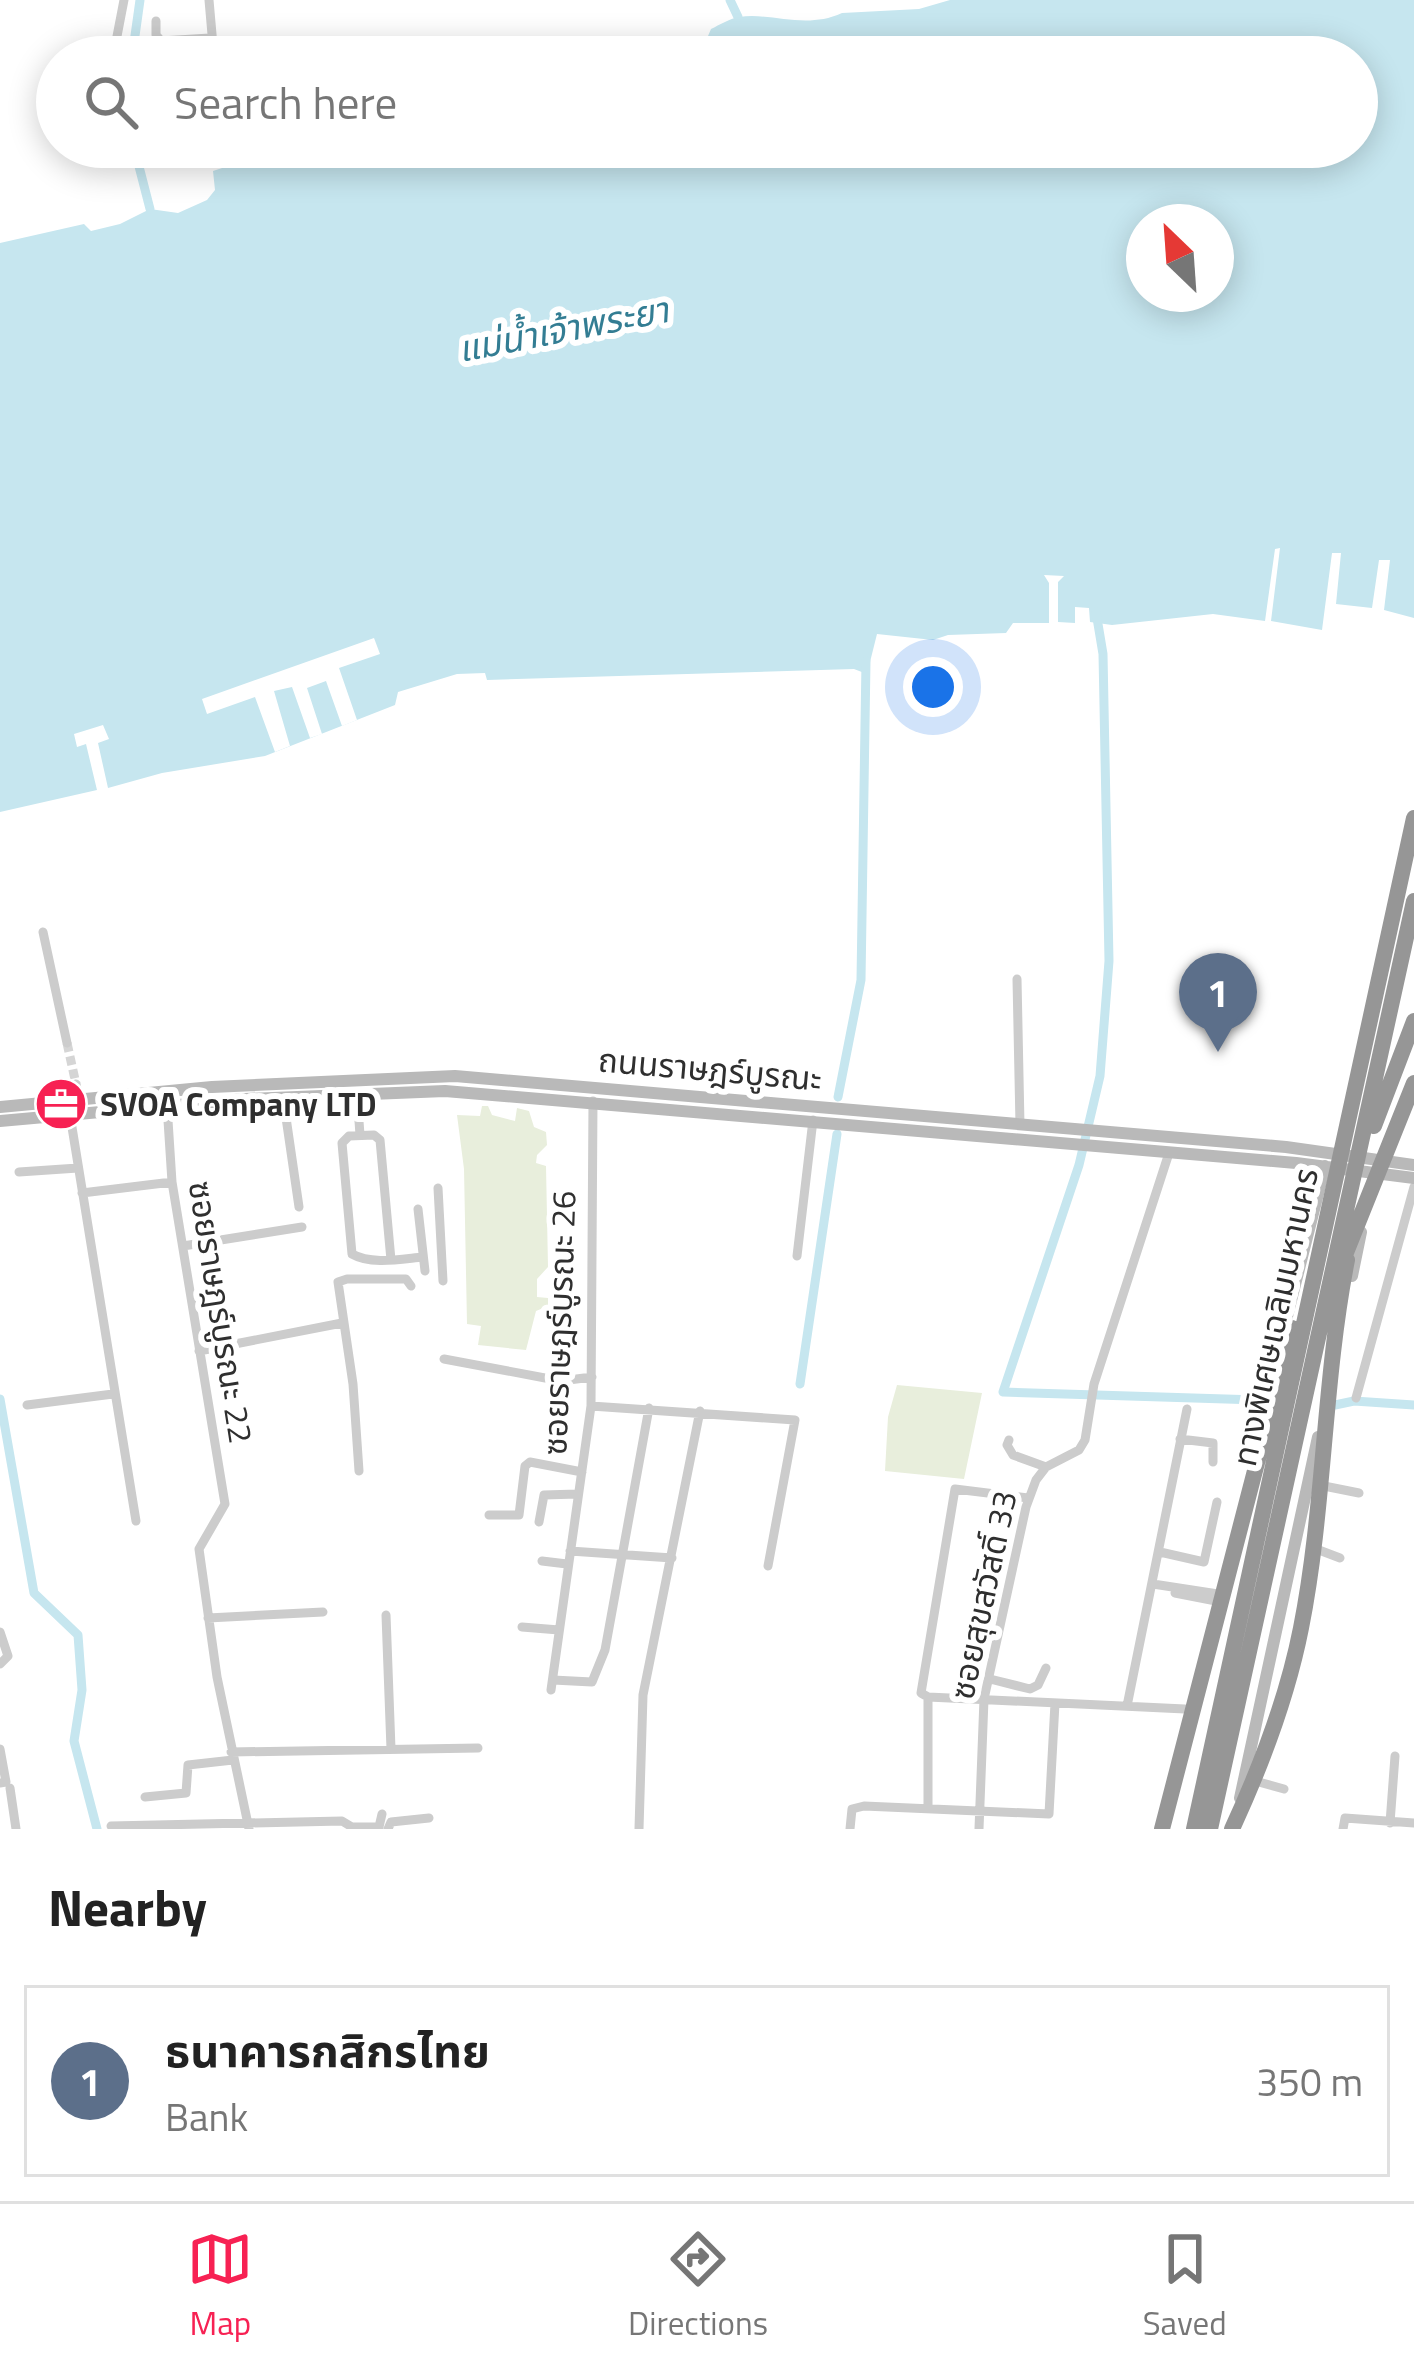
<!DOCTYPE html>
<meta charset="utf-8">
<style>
:root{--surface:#fff;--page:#f6f6f6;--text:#222;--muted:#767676;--line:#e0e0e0;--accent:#f72153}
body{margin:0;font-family:"Titillium Web","Noto Sans Thai",sans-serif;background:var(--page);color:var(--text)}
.compass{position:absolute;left:1126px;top:204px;width:108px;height:108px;border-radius:50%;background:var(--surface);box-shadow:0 6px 30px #0003;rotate:335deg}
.you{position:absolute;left:933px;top:687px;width:42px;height:42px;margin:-30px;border:9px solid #fff;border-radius:50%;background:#1a73e8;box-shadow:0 0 0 18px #1a73e833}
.badge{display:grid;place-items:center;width:78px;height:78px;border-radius:50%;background:var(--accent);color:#fff;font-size:39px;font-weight:700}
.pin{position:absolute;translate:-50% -99px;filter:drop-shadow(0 3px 6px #0008)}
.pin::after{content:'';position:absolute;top:63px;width:42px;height:36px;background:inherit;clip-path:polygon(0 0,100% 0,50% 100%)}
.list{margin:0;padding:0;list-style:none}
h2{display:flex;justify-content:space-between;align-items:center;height:156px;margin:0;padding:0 48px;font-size:51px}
h2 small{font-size:39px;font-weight:400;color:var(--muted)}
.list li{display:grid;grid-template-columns:78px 1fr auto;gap:36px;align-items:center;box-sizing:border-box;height:192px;margin:0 24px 24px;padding:0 24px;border:3px solid var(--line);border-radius:0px}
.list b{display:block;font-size:45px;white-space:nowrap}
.list p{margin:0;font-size:39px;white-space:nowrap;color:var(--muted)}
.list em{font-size:39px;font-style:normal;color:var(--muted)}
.icon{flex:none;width:66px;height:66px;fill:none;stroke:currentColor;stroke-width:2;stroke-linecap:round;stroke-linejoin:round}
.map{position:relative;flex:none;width:1414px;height:1829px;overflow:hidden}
.search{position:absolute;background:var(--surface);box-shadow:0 6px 30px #0003;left:36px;right:36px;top:36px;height:132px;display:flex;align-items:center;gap:30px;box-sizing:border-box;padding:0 42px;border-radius:66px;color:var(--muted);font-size:45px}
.sheet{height:372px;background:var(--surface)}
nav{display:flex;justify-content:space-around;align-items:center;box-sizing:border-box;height:168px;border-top:3px solid var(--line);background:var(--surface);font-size:33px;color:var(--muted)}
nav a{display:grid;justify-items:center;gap:6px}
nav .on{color:var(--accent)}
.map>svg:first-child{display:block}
.green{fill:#e8eedc}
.water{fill:#c6e6ef;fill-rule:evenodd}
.pier{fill:#fff}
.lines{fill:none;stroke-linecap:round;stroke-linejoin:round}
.canal{stroke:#c6e6ef;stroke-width:9}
.street-tunnel{stroke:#d5d5d5;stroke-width:9;stroke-dasharray:9 4.5;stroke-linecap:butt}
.street{stroke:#ccc;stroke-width:9}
.secondary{stroke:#b9b9b9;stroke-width:12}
.highway{stroke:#969696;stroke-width:16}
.labels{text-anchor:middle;stroke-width:12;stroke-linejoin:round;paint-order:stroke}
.street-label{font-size:33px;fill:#2f2f2f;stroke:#fff}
.poi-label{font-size:33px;font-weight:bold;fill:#2f2f2f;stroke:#fff;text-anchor:start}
.water-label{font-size:36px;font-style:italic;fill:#337d93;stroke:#fff}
</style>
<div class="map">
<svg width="1414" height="1829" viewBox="0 0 1414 1829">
<rect width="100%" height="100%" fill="#fff"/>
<path class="green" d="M482 1106H488L492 1115 515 1121 517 1108 529 1111 534 1127 546 1132 547 1145 537 1155 536 1163 546 1166 548 1267 537 1279V1297L548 1298V1306L536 1311 526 1350 478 1345 481 1326 467 1324 464 1169 457 1115 480 1116Z
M897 1385 982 1393 964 1479 885 1471 888 1417Z"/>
<path class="water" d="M950 0H1414V618L1384 610 1390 560H1379L1372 608 1336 604 1341 553H1332L1322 630 1271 621 1280 548 1275 549 1265 621 1213 614 1112 625 1090 622 1089 608 1075 607V623L1058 622V582L1064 576 1044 575 1049 583V623H1013L1006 633 948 635 933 640 877 634 867 674 854 669 487 680 485 673 457 674 398 692 395 705 265 756 162 773 108 788 98 743 109 739 103 725 74 734 77 747 86 744 97 790 0 812V243L84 224 91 231 120 224 150 209 178 213 207 200 215 190 213 171 287 147H1357V57H699L711 29C719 25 731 18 739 17 772 12 805 30 842 13L919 9ZM1144 222H1216V294H1144Z"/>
<path class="pier" d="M374 638 380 654 339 668 357 720 342 726 326 681 307 688 322 734 310 738 292 687 274 691 290 746 275 752 255 697 207 714 202 699Z"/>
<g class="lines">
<path class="canal" d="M730 0 738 17
M132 57 140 0
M134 147 150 209
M1096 612 1103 654 1109 961 1100 1076 1079 1165 1003 1392 1258 1400
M838 1097 861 980 866 661
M800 1384 837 1134
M0 1399 34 1593 78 1635 82 1690 74 1741 97 1829
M1335 1405 1354 1401 1414 1405"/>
<path class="street-tunnel" d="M67 1043 76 1084"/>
<path class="street" d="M209 0 214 57
M156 21V35L161 41 210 38
M113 57 124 0
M117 147V148
M43 932 67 1043
M1017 979 1020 1125
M76 1084 79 1099
M357 1093 360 1135
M283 1097 299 1207
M167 1105 172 1182 225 1504 199 1549 217 1677 249 1829
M70 1115 136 1521
M19 1172 78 1168
M438 1188 443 1281
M82 1193 172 1182
M418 1209 425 1271
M183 1246 302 1227
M797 1256 813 1120
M391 1260 380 1140 374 1135 349 1136 342 1143 352 1254C371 1265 401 1259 423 1257
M199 1351 342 1323
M444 1359 561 1381 592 1377
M1356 1398 1414 1187
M27 1405 113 1394
M591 1406 795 1420 768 1566
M1180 1439 1213 1443V1462
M1009 1440 1007 1445 1013 1455 1046 1467
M359 1471 353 1384 338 1282 347 1279H406L411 1286
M1319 1485 1359 1493
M1028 1498 955 1489 921 1693 928 1697 1185 1709
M489 1515H519L525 1466 530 1462 582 1472
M539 1522 544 1495 577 1494
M1311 1547 1340 1558
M570 1551 672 1558
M1160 1552 1204 1562 1217 1502
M542 1561 567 1564
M1153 1584 1218 1594
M1175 1593 1216 1601
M386 1615 391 1749
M208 1618 323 1612
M522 1627 559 1630
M0 1632 8 1656 0 1664
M990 1679 1030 1689 1038 1685 1046 1668
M553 1680 592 1682 605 1650 649 1408
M551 1690 591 1406 593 1101
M928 1697V1808
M1127 1706 1187 1409
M0 1749 6 1782 0 1783
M231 1752 478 1748
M1255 1781 1284 1789
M10 1788 16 1829
M145 1797 186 1793 188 1765 233 1760
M1390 1823 1395 1756
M111 1826 342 1821 352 1827H379L382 1814
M388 1829 391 1822 429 1818
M639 1829 643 1695 700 1411
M850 1829 852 1809 864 1806 1049 1814 1055 1703
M979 1829 984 1699 1026 1507 1036 1480 1046 1467 1079 1450 1085 1440 1094 1384 1169 1153
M1343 1829 1345 1818 1414 1823"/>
<path class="secondary" d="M0 1107 212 1087 455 1076 1286 1147 1414 1165
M0 1121 245 1099 445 1091 1296 1163 1414 1178
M1352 1276 1361 1232
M1281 1340 1325 1166
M1240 1798 1318 1437"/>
<path class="highway" d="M1374 1126 1414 1021
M1345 1255 1414 1083
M1162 1829 1292 1328
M1194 1829 1414 818
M1210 1829 1414 901
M1232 1829C1262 1764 1287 1699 1301 1628 1325 1507 1323 1382 1347 1260"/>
</g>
<defs>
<g id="office-disc" transform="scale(2.7)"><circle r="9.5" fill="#f72153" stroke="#fff"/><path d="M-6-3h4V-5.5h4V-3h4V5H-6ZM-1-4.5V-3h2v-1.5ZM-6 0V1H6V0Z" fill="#fff"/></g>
</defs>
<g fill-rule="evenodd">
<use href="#office-disc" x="61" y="1104"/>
</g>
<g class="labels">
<g class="street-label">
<text transform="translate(710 1069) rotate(5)" y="12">ถนนราษฎร์บูรณะ</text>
<text transform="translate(221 1312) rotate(81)" y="12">ซอยราษฎร์บูรณะ 22</text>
<text transform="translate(1275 1317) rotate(-78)" y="12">ทางพิเศษเฉลิมมหานคร</text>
<text transform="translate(559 1323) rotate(-88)" y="12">ซอยราษฎร์บูรณะ 26</text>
<text transform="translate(983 1595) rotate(-78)" y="12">ซอยสุขสวัสดิ์ 33</text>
</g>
<g class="poi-label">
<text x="100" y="1116">SVOA Company LTD</text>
</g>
<g class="water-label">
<text transform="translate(563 329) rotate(-11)" y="13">แม่น้ำเจ้าพระยา</text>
</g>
</g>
</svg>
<svg class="compass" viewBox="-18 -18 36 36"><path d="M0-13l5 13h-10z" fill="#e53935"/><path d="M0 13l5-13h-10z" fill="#767676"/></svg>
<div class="you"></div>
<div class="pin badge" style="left:1218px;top:1052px;background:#5c6f8a">1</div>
<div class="search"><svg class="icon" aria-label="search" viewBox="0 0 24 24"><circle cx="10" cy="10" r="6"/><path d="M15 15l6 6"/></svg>Search here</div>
</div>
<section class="sheet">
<h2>Nearby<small></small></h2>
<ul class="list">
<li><span class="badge" style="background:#5c6f8a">1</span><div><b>ธนาคารกสิกรไทย</b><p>Bank</p></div><em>350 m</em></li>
</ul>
</section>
<nav>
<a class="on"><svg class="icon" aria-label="map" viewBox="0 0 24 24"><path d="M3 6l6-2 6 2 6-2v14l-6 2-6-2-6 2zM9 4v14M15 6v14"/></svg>Map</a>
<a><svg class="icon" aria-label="directions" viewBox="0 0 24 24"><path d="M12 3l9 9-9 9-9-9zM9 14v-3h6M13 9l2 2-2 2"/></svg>Directions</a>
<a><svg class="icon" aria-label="saved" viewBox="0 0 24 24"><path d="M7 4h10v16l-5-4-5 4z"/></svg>Saved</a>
</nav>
